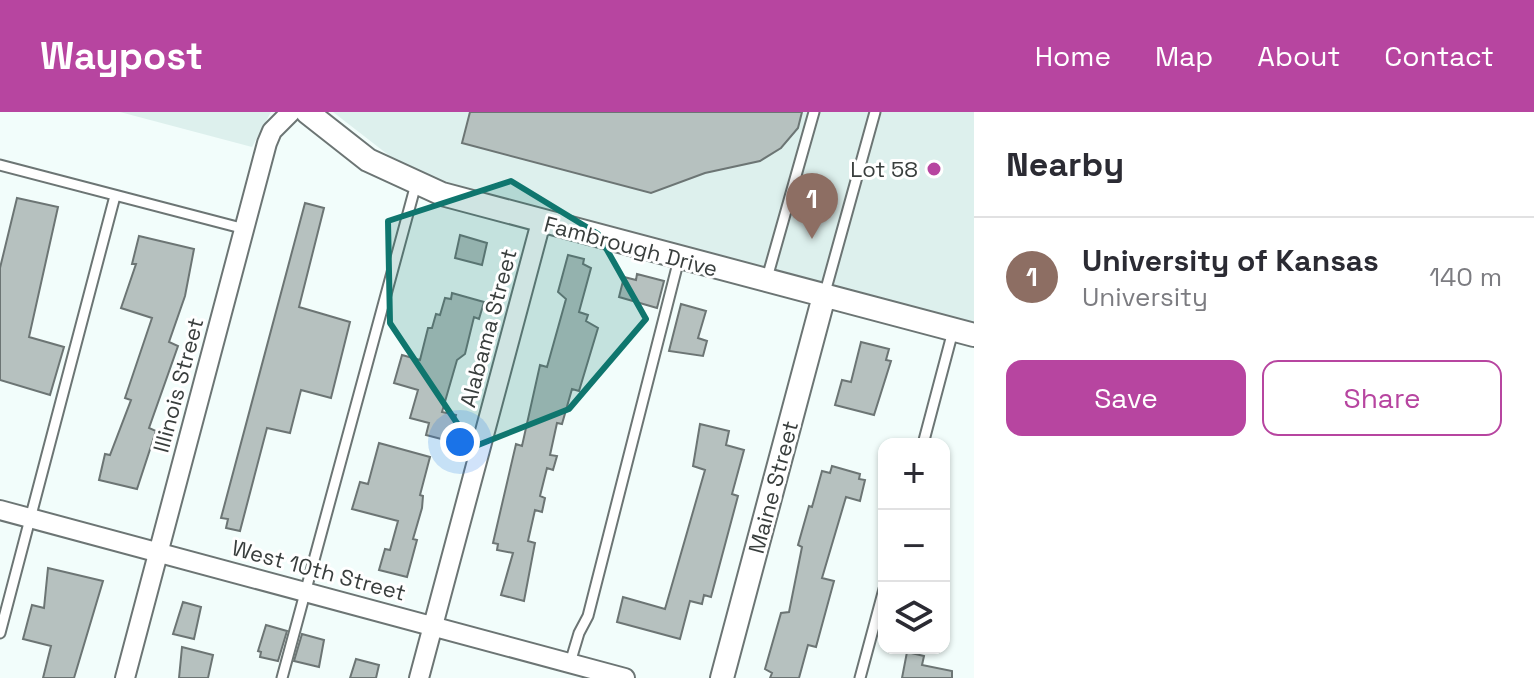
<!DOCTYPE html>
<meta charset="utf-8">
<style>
:root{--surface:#fff;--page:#f2f2f3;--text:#2b2b33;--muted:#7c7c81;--line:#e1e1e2;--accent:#b745a0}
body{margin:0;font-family:"Space Grotesk",sans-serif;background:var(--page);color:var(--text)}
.controls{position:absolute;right:24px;bottom:24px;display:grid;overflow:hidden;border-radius:16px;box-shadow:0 2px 6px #0004}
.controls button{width:72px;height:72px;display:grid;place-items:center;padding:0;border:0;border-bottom:2px solid var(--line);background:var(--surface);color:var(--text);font:40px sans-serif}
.you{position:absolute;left:460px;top:330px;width:28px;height:28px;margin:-20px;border:6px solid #fff;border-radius:50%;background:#1a73e8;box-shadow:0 0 0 12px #1a73e833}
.badge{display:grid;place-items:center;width:52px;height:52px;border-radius:50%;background:var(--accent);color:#fff;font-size:26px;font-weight:700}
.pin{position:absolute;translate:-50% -66px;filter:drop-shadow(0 2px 4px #0008)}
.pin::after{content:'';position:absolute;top:42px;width:28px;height:24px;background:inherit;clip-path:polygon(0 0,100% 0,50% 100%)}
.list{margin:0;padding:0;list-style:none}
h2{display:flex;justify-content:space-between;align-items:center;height:104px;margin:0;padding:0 32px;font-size:34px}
h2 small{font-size:26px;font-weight:400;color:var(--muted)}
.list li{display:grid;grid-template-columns:52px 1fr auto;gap:24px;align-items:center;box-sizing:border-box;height:120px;padding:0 32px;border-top:2px solid var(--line)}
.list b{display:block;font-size:30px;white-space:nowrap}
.list p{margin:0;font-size:26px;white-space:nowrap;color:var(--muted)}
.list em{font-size:26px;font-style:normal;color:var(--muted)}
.actions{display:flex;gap:16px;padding:24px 32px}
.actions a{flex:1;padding:18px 0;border:2px solid var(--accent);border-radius:16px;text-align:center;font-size:28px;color:var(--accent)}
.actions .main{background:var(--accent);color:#fff}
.icon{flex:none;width:44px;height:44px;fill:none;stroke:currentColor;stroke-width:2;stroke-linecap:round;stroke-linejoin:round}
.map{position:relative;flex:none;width:974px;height:566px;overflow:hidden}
header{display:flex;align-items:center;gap:48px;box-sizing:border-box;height:112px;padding:0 40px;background:var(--accent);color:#fff}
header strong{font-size:38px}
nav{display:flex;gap:44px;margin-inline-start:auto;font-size:28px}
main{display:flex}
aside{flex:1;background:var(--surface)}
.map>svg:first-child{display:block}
.built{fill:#ddf0ed}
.building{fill:#b6c1bf;stroke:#6c7574;stroke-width:2}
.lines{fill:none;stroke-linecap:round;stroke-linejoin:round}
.service-casing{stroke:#6c7574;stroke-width:13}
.minor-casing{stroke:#6c7574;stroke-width:22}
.tertiary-casing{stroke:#6c7574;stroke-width:26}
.service{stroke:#fff;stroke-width:9}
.minor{stroke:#fff;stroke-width:18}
.tertiary{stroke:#fff;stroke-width:22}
.marked{fill:#0f766e;fill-opacity:0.2;stroke:#0f766e;stroke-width:6;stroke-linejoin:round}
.poi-dot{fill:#b745a0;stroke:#fff;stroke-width:3}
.labels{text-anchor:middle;stroke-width:6;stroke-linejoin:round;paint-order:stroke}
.poi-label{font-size:22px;fill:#393e3d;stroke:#fff;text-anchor:end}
.street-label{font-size:22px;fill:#393e3d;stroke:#fff}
</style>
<header>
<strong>Waypost</strong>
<nav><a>Home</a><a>Map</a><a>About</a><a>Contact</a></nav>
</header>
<main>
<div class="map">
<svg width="974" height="566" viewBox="0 0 974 566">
<rect width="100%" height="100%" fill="#f2fdfb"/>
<path class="built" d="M120 0H271L252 35Z
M333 0H974V212L453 76 391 45Z"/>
<path class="building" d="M470 0H802L798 16 781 36 760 49 705 61 651 81 462 31Z
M17 86 58 95 29 225 64 235 50 283 0 268V156Z
M305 91 324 96 299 195 350 210 331 286 301 278 290 321 267 316 240 419 226 416 228 407 221 406Z
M460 123 487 131 482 153 455 146Z
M139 124 194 137 185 184 169 230 178 234 149 316 156 319 137 377 99 368 105 342 110 343 131 288 125 286 152 206 121 196 136 152H132Z
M568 143 584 147 583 152 591 156 579 200 588 203 586 209 598 216 579 279 572 277 562 312 557 311 550 343 557 344 553 358 547 356 540 384 545 386 542 400 535 398 528 429 535 431 524 489 501 483 513 441 497 438 498 432 493 431 516 332 522 334 540 253 547 255 566 187 558 180Z
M637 162 664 169 657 196 619 185 624 165 636 168Z
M452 181 484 190 479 207 474 205 465 242 457 248 442 300 456 303 449 329 426 323 429 311 410 306 418 278 394 271 402 243 420 248 428 216H432L436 202 440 203 445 186 451 187Z
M681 192 706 199 698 226 707 229 703 244 669 239Z
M861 230 889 237 886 248 891 249 874 303 835 293 842 268 851 270Z
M700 312 729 319 726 333 744 338 732 382 738 384 711 485 704 483 702 492 690 489 680 527 617 510 623 485 665 497 705 358 693 354Z
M379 331 430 345 420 383 423 384 422 396 413 427 417 428 407 465 379 458 385 437 390 438 398 409 352 397 360 370 368 372Z
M832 354 860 362 859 367 865 368 860 389 846 385 822 466 834 469 816 535 808 533 799 566H770L772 561 765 557 781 501 789 500 802 435 798 433 809 394 812 395 822 359 830 361Z
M48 456 103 469 74 566H43L51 534 23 527 32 493 44 496Z
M183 490 201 495 194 527 173 522Z
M266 513 287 519 278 549 260 545 261 540 258 539Z
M302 522 324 528 319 555 294 549Z
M182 535 213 543 208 566H179Z
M907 540 924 544 922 553 952 559V566H902Z
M356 547 379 553 376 566H350Z"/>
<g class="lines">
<g class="service-casing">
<path id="service" d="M0 53 245 117
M767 166 814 0
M824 184 875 0
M923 332 953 219
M0 521 115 84
M570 551 579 521 588 504 679 147
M282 566 416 72
M860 566 884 477"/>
</g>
<g class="minor-casing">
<path id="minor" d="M0 398 625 566
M125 566 267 31 272 19 291 0
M419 566 541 110"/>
</g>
<g class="tertiary-casing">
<path id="tertiary" d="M307 0 368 48 442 82 974 223
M722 566 824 184"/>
</g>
<use href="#service" class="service"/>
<use href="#minor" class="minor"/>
<use href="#tertiary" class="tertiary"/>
</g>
<path class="marked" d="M511 69 598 122 646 207 569 297 473 335 390 211 388 109Z"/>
<circle class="poi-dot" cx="934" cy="57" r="8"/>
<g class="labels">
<g class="poi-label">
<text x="918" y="65">Lot 58</text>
</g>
<g class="street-label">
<text transform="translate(631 134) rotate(15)" y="8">Fambrough Drive</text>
<text transform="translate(488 216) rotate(-75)" y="8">Alabama Street</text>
<text transform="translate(178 273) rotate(-75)" y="8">Illinois Street</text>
<text transform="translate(773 375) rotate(-75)" y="8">Maine Street</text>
<text transform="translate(319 458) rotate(15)" y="8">West 10th Street</text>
</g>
</g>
</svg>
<div class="controls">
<button>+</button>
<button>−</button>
<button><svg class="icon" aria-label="layers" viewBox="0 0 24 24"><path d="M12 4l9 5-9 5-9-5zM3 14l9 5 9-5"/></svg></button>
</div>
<div class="you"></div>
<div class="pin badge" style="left:812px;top:127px;background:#8d6e63">1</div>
</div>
<aside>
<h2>Nearby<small></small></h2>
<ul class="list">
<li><span class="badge" style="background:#8d6e63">1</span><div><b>University of Kansas</b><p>University</p></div><em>140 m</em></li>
</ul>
<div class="actions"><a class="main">Save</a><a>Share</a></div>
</aside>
</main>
